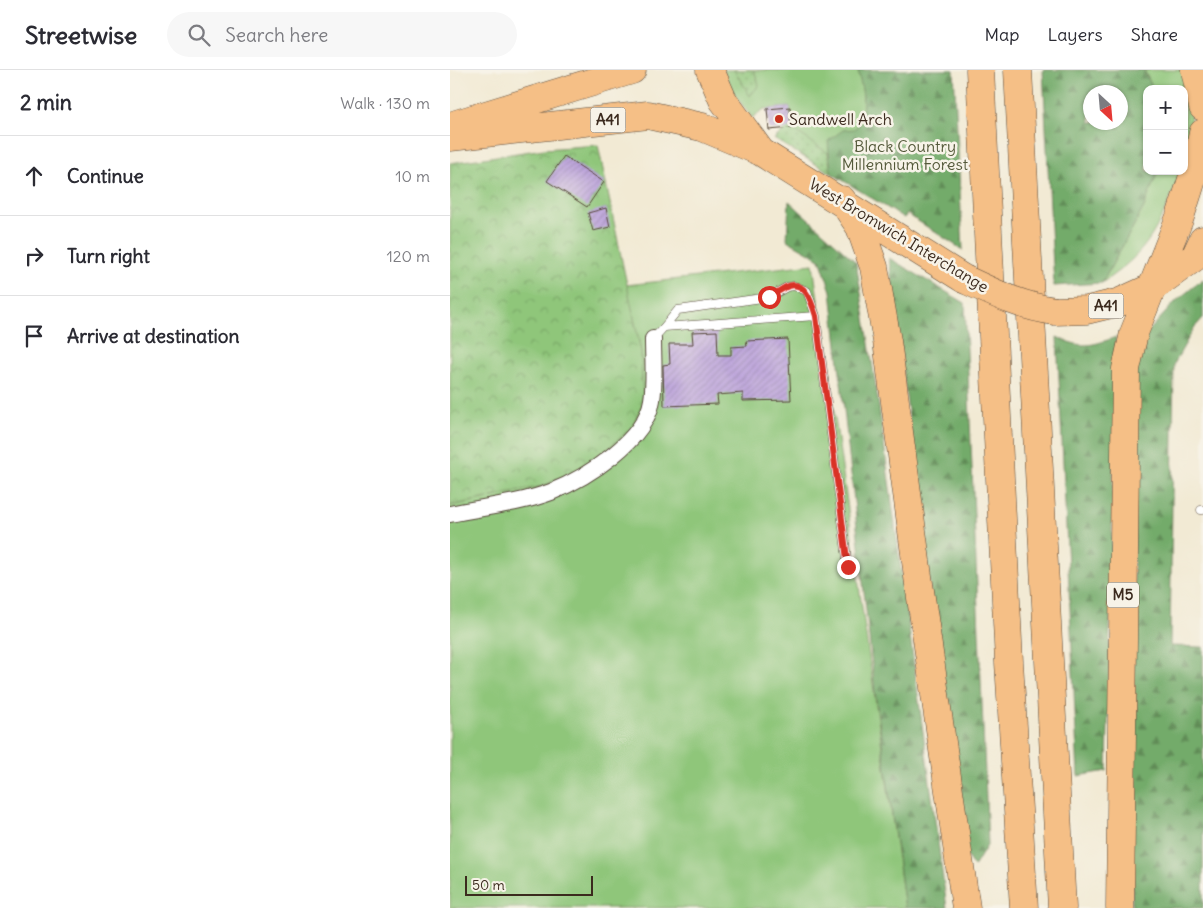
<!DOCTYPE html>
<meta charset="utf-8">
<style>
:root{--surface:#fff;--page:#f7f7f7;--text:#2b2b33;--muted:#7c7c81;--line:#e1e1e2}
body{margin:0;font-family:Delius,sans-serif;background:var(--page);color:var(--text)}
.controls{position:absolute;right:15px;top:15px;display:grid;overflow:hidden;border-radius:10px;box-shadow:0 1px 4px #0004}
.controls button{width:45px;height:45px;display:grid;place-items:center;padding:0;border:0;border-bottom:1px solid var(--line);background:var(--surface);color:var(--text);font:25px sans-serif}
.compass{position:absolute;left:633px;top:15px;width:45px;height:45px;border-radius:50%;background:var(--surface);box-shadow:0 1px 4px #0004;rotate:154deg}
.scale{position:absolute;left:15px;bottom:12px;width:128px;box-sizing:border-box;padding-left:5px;border:2px solid #3b2a1e;border-top:0;font-size:14px;line-height:18px;white-space:nowrap;color:#3b2a1e;-webkit-text-stroke:4px #f7f3e8;paint-order:stroke}
.stop{position:absolute;width:15px;height:15px;margin:-11px;border:4px solid #d93025;border-radius:50%;background:#fff}
.stop.end{background:#d93025;border-color:#fff;box-shadow:0 1px 5px #0008}
.list{margin:0;padding:0;list-style:none}
h2{display:flex;justify-content:space-between;align-items:center;height:65px;margin:0;padding:0 20px;font-size:21px}
h2 small{font-size:16px;font-weight:400;color:var(--muted)}
.list li{display:grid;grid-template-columns:32px 1fr auto;gap:15px;align-items:center;box-sizing:border-box;height:80px;padding:0 20px;border-top:1px solid var(--line)}
.list b{display:block;font-size:19px;white-space:nowrap}
.list em{font-size:16px;font-style:normal;color:var(--muted)}
.icon{flex:none;width:28px;height:28px;fill:none;stroke:currentColor;stroke-width:2;stroke-linecap:round;stroke-linejoin:round}
.map{position:relative;flex:none;width:753px;height:838px;overflow:hidden}
header{display:flex;align-items:center;gap:30px;box-sizing:border-box;height:70px;padding:0 25px;background:var(--surface);border-bottom:1px solid var(--line)}
header strong{font-size:24px}
nav{display:flex;gap:28px;margin-inline-start:auto;font-size:18px}
.search{width:350px;height:45px;background:var(--page);display:flex;align-items:center;gap:12px;box-sizing:border-box;padding:0 18px;border-radius:28px;color:var(--muted);font-size:19px}
main{display:flex}
aside{flex:1;background:var(--surface)}
.map>svg:first-child{display:block}
.grass{fill:#8fc67a;stroke:#65784c}
.forest{fill:url(#forest-firs);stroke:#576a44;fill-rule:evenodd}
.park{fill:url(#park-crowns);stroke:#65784c}
.garden{fill:url(#garden-dots);stroke:#65784c}
.building{fill:url(#building-hatch)}
.lines{fill:none;stroke-linecap:round;stroke-linejoin:round}
.lane-casing{stroke:#564739;stroke-width:9}
.street-casing{stroke:#564739;stroke-width:18}
.highway-casing{stroke:#564739;stroke-width:29}
.lane{stroke:#fff;stroke-width:8}
.street{stroke:#fff;stroke-width:16}
.highway{stroke:#f5bf86;stroke-width:28}
.highway-bridge-casing{stroke:#564739;stroke-width:29;stroke-linecap:butt}
.highway-bridge{stroke:#f5bf86;stroke-width:28}
.route{stroke:#d93025;stroke-width:6}
.poi-dot{fill:#c8321e;stroke:#f7f3e8;stroke-width:2}
.labels{text-anchor:middle;stroke-width:5;stroke-linejoin:round;paint-order:stroke}
.shield{fill:#f7f3e8;stroke:#73665b;stroke-width:1}
.shield-label{font-size:15px;font-weight:bold;fill:#3b2a1e}
.poi-label{font-size:16px;fill:#3b2a1e;stroke:#f7f3e8;text-anchor:start}
.park-label{font-size:16px;fill:#54593a;stroke:#f7f3e8}
.street-label{font-size:16px;fill:#3b2a1e;stroke:#f7f3e8}
</style>
<header>
<strong>Streetwise</strong>
<div class="search"><svg class="icon" aria-label="search" viewBox="0 0 24 24"><circle cx="10" cy="10" r="6"/><path d="M15 15l6 6"/></svg>Search here</div>
<nav><a>Map</a><a>Layers</a><a>Share</a></nav>
</header>
<main>
<aside>
<h2>2 min<small>Walk · 130 m</small></h2>
<ul class="list">
<li><svg class="icon" aria-label="ahead" viewBox="0 0 24 24"><path d="M12 20V5M6 11l6-6 6 6"/></svg><div><b>Continue</b></div><em>10 m</em></li>
<li><svg class="icon" aria-label="right" viewBox="0 0 24 24"><path d="M7 20v-9h11M14 6l5 5-5 5"/></svg><div><b>Turn right</b></div><em>120 m</em></li>
<li><svg class="icon" aria-label="arrive" viewBox="0 0 24 24"><path d="M6 21V4h12l-3 4 3 4H6"/></svg><div><b>Arrive at destination</b></div></li>
</ul>
</aside>
<div class="map">
<svg width="753" height="838" viewBox="0 0 753 838">
<defs>
<pattern id="forest-firs" width="22" height="20" patternUnits="userSpaceOnUse" patternTransform="scale(1.25)"><rect width="22" height="20" fill="#73ab6a"/><path d="M5 1l3.5 6h-7zM16 11l3.5 6h-7z" fill="#608b57"/></pattern>
<pattern id="park-crowns" width="20" height="18" patternUnits="userSpaceOnUse" patternTransform="scale(1.25)"><rect width="20" height="18" fill="#8fc67a"/><path d="M2 6a3 3 0 1 1 6 0M12 15a3 3 0 1 1 6 0" fill="none" stroke="#76a163"/></pattern>
<pattern id="garden-dots" width="8" height="8" patternUnits="userSpaceOnUse" patternTransform="scale(1.25)"><rect width="8" height="8" fill="#8fc67a"/><path d="M2 2h.1M6 6h.1" fill="none" stroke="#76a163" stroke-width="1.8" stroke-linecap="round"/></pattern>
<pattern id="building-hatch" width="6" height="6" patternUnits="userSpaceOnUse" patternTransform="scale(1.25)"><rect width="6" height="6" fill="#b59ada"/><path d="M-1 1l2-2M0 6l6-6M5 7l2-2" fill="none" stroke="#947eb0"/></pattern>
</defs>
<rect width="100%" height="100%" fill="#f7f3e8"/>
<filter id="ink" filterUnits="userSpaceOnUse"><feTurbulence type="fractalNoise" baseFrequency=".02" numOctaves="2"/><feDisplacementMap in="SourceGraphic" scale="10" xChannelSelector="R" yChannelSelector="G"/><feConvolveMatrix kernelMatrix="1 2 1 2 8 2 1 2 1" color-interpolation-filters="sRGB"/></filter>
<filter id="wash" filterUnits="userSpaceOnUse"><feTurbulence type="fractalNoise" baseFrequency=".0096" numOctaves="4" result="noise"/><feDisplacementMap in="SourceGraphic" scale="20" xChannelSelector="R" yChannelSelector="G"/><feGaussianBlur stdDeviation="1.12" result="paint"/><feColorMatrix in="noise" values="0 0 0 0 0 0 0 0 0 0 0 0 0 0 0 0 0 1.4 0 .05"/><feComposite in="paint" operator="in"/></filter>
<g filter="url(#wash)">
<rect width="100%" height="100%" fill="#f2ead4"/>
<path class="grass" d="M273 0H408L413 25 412 52 378 83 381 103 324 69 336 59 341 58 340 37 314 39 302 48 284 24Z
M694 0H732C743 34 743 55 734 89V19H703Z
M708 101H731C729 112 722 123 718 134 700 174 688 188 652 213L694 137Z
M363 194 455 838H0V436L93 416 119 404 191 282 176 215Z"/>
<path class="forest" d="M408 0H504L513 180 457 144 454 148 381 103 378 71 393 60 404 59 412 52 413 25Z
M593 0H694L703 19H697V101H708L694 137 652 213 604 216ZM640 22H670V52H640Z
M339 131 406 192 428 330 497 838H455L425 622 381 221 370 189 337 170Z
M439 188 515 233 538 774 524 797 517 787 483 543Z
M753 209V248L744 258 724 294 720 576 753 577V838H682L685 301 696 264 726 231Z
M607 267C632 279 641 276 666 267L657 701 628 706Z"/>
<path class="park" d="M148 75 191 282 193 333 182 357 148 388 119 404 93 416 0 436V93L94 79Z"/>
<path class="garden" d="M284 0H304L309 15 300 26Z
M341 58 378 83 381 103 324 69 336 59Z"/>
<g id="blocks">
<path class="building" d="M340 37 341 58 319 60 317 39Z
M114 86 154 112 137 137 97 111Z
M156 138 160 157 143 161 138 143Z
M267 261 268 285H281V277L297 276 296 271 338 269 341 330 293 331V323L267 325 268 334 214 336 213 295 220 294 219 274H243L242 262Z"/>
</g>
</g>
<g filter="url(#ink)">
<use href="#blocks" fill-opacity="0" stroke="#564739" stroke-width="1"/>
<g class="lines">
<g class="lane-casing">
<path id="lane" d="M214 257 228 240 319 227 337 217 344 216 357 221 366 246 398 497
M203 269 214 257 366 246
M751 440H753"/>
</g>
<g class="street-casing">
<path id="street" d="M0 444C33 437 69 434 101 422 136 408 196 370 202 330 205 311 203 288 203 269"/>
</g>
<g class="highway-casing">
<path id="highway" d="M260 0 273 30 311 82 514 209
M530 0 559 592 574 838
M568 0 612 838
M745 0 753 37
M6 54 182 0
M0 67 198 45 252 57 309 81
M392 130 410 157 424 197 437 271 469 514 516 838
M605 241 637 240 670 232 703 217 745 187 753 170
M670 838 676 299 684 263 730 147 746 97 753 63"/>
</g>
<use href="#lane" class="lane"/>
<use href="#street" class="street"/>
<use href="#highway" class="highway"/>
<g class="highway-bridge-casing">
<path id="highway-bridge" d="M514 209C544 223 572 237 605 241"/>
</g>
<use href="#highway-bridge" class="highway-bridge"/>
</g>
</g>
<g class="lines" filter="url(#ink)">
<path class="route" d="M319 227C325 224 330 220 336 217 355 208 362 233 366 246L398 497"/>
</g>
<circle class="poi-dot" cx="329" cy="49" r="5"/>
<g class="labels">
<g class="shield">
<rect x="140.5" y="37.5" width="35" height="25" rx="4"/>
<rect x="638.5" y="223.5" width="35" height="25" rx="4"/>
<rect x="657" y="512.5" width="32" height="25" rx="4"/>
</g>
<g class="shield-label">
<text x="158" y="55">A41</text>
<text x="656" y="241">A41</text>
<text x="673" y="530">M5</text>
</g>
<g class="poi-label">
<text x="339" y="55">Sandwell Arch</text>
</g>
<g class="park-label">
<text x="455" y="82">Black Country<tspan x="455" dy="18">Millennium Forest</tspan></text>
</g>
<g class="street-label">
<text transform="translate(449 165) rotate(31)" y="6">West Bromwich Interchange</text>
</g>
</g>
</svg>
<div class="controls">
<button>+</button>
<button>−</button>
</div>
<svg class="compass" viewBox="-18 -18 36 36"><path d="M0-13l5 13h-10z" fill="#e53935"/><path d="M0 13l5-13h-10z" fill="#7c7c81"/></svg>
<div class="scale">50 m</div>
<div class="stop" style="left:319px;top:227px"></div>
<div class="stop end" style="left:398px;top:497px"></div>
</div>
</main>
